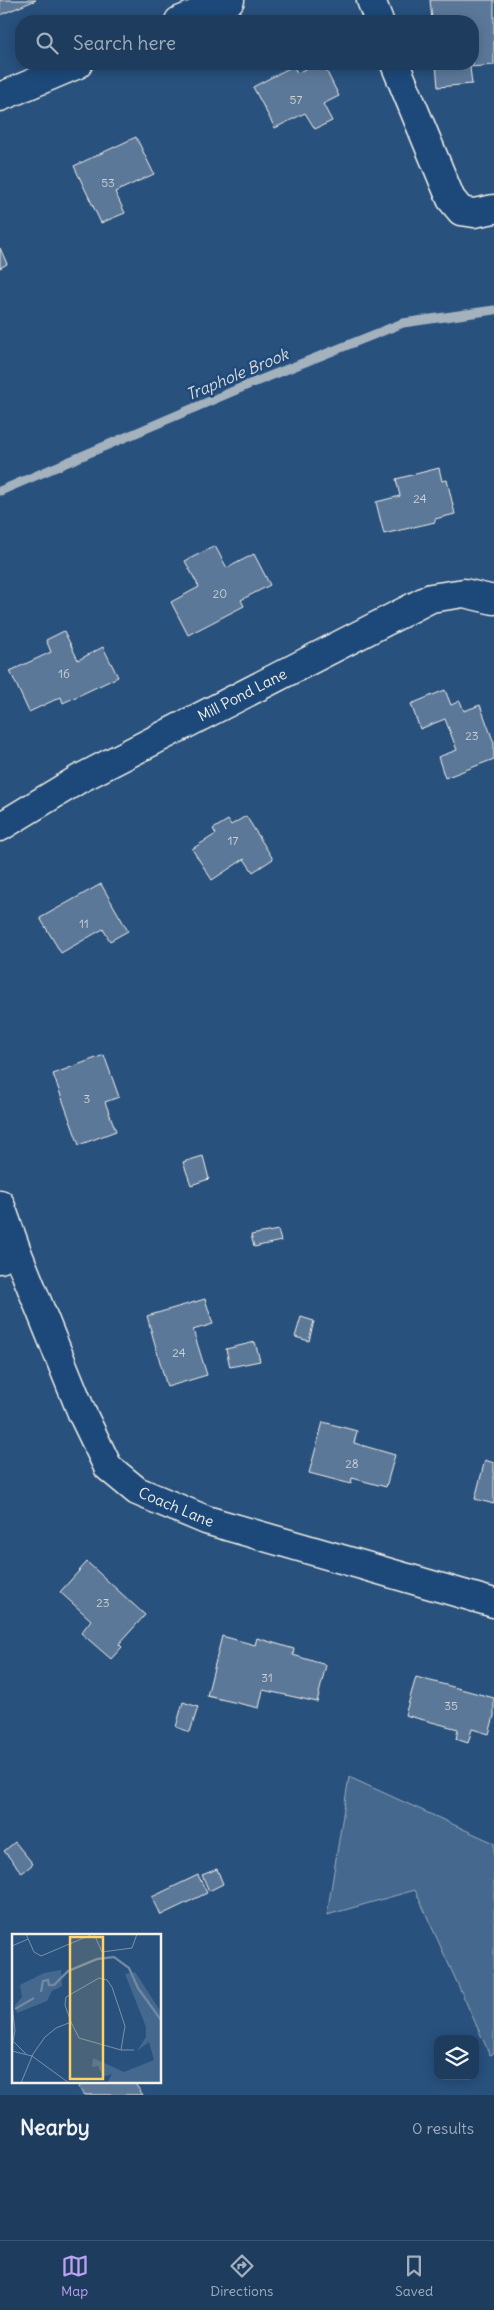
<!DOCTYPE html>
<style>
:root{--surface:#1e3d5e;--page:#264464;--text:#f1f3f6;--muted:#a1aebc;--line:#3c5673;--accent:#bca0f2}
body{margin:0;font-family:Delius,sans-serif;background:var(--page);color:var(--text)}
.controls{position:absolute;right:15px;bottom:15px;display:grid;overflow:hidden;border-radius:10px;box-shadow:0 2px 12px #0003}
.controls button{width:45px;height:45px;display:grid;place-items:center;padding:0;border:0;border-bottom:1px solid var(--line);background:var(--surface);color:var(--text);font:25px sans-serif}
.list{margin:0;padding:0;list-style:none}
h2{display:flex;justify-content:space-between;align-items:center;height:65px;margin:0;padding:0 20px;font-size:21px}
h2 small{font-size:16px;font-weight:400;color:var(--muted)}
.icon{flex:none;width:28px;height:28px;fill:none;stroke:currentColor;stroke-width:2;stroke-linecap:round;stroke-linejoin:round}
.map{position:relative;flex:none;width:494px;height:2095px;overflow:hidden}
.search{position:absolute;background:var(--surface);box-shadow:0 2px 12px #0003;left:15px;right:15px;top:15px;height:55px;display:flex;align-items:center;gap:12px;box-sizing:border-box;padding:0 18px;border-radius:20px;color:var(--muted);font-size:19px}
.sheet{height:145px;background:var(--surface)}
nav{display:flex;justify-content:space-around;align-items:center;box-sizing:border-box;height:70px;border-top:1px solid var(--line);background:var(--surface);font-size:14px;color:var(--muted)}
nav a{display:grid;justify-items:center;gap:2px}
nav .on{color:var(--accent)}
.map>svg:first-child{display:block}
.green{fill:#45688e;stroke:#9cacbb}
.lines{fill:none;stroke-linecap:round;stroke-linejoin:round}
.stream{stroke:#a4b2be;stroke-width:9}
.building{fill:#5b7899;stroke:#f4f1e8}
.minor-casing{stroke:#f4f1e8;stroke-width:31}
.minor{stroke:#1f4a7a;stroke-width:28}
.labels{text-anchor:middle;stroke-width:5;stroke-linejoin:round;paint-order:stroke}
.number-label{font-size:12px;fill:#ced3d4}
.street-label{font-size:15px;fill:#f4f1e8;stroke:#1f4a7a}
.water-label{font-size:16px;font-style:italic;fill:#d9dcda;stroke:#1f4a7a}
.inset-river{fill:none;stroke:#6e88a2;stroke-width:2.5}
.inset-road{fill:none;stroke:#7a91a8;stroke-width:1}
.view{fill:#ffd166;fill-opacity:0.15;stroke:#ffd166;stroke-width:2.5}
.inset-edge{fill:none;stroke:#f4f1e8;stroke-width:2.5}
</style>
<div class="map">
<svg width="494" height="2095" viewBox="0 0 494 2095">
<rect width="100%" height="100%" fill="#28517e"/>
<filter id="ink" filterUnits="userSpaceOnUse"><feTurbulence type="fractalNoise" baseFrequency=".02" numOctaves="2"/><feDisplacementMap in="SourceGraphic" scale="10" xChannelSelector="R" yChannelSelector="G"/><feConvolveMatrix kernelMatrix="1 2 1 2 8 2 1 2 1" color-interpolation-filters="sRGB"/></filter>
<g filter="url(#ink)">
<path class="green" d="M349 1777 494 1843V2053L490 2055 415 1890 327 1915Z"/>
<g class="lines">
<path class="stream" d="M0 491 250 384 403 323 494 310"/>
</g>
<path class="building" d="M0 0H36L0 15Z
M430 0H494V65L470 67 472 84 438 87 436 64H473V21H432Z
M315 64H323L339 96 323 104 332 121 315 129 305 113 275 128 253 87 293 66 297 73Z
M136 137 154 174 115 192 125 213 101 223 74 166Z
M0 248 7 264 0 268Z
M439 468 442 481 447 480 455 514 435 519V522L384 534 376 502 400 496 396 479Z
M215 546 227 568 254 554 270 585 241 600 244 606 188 635 171 602 199 587 185 561Z
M64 631 78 660 103 647 118 677 63 703 61 697 29 712 10 671 51 652 46 640Z
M445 690 451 705 460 701 464 711 480 705 494 743V759L445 778 438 757 457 750 445 719 420 729 411 704Z
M246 816 273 859 253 872 244 859 212 880 192 849 216 834 213 829 228 820 231 825Z
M101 884 128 931 110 941 103 929 61 953 40 918Z
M104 1055 119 1097 105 1102 116 1131 79 1145 53 1074Z
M203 1156 209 1179 191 1185 183 1162Z
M278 1230 281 1241 254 1247 251 1235Z
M205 1299 213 1324 193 1330 207 1375 167 1387 147 1316Z
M301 1317 314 1321 309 1341 295 1337Z
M255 1342 260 1361 230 1367 226 1349Z
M323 1422 357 1431 354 1443 395 1455 386 1487 352 1478 351 1484 309 1473Z
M485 1460 494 1463V1504L475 1499Z
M87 1562 145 1615 119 1644 122 1647 111 1659 81 1633 91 1620 60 1592Z
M222 1636 255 1645 257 1638 294 1649 293 1655 326 1665 317 1702 263 1690 259 1708 207 1696Z
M416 1677 494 1698V1716L489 1734 472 1729 468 1743 456 1739 458 1729 405 1715Z
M183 1702 198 1707 190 1732 176 1727Z
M15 1842 33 1864 22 1873 4 1851Z
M217 1869 223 1884 209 1891 202 1875Z
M198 1875 207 1893 161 1915 152 1897Z
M86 2081H133L143 2095H85L78 2087Z"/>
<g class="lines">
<g class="minor-casing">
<g id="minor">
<path d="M371 0 379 21"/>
<path d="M179 21 230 0"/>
<path d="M395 64 451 199 461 211 474 213 494 209"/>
<path d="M0 97 78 64"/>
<path id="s1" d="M0 827 79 779 431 598 464 593 494 600"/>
<path d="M0 1204 17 1252"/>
<path id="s2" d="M0 1259 17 1252 82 1413 108 1467 137 1491 206 1520 494 1603"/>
</g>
</g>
<use href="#minor" class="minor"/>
</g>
</g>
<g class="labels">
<g class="number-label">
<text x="296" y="104">57</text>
<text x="108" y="187">53</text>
<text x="420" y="503">24</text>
<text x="220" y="598">20</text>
<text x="64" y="678">16</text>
<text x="472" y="740">23</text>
<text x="233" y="845">17</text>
<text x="84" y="928">11</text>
<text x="87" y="1103">3</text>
<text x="179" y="1357">24</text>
<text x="352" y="1468">28</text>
<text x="103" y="1607">23</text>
<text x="267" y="1682">31</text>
<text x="451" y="1710">35</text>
</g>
<g class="street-label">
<text dy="5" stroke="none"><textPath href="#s1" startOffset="276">Mill Pond Lane</textPath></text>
<text dy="5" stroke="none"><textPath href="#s2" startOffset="332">Coach Lane</textPath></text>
</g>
<g class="water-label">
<text transform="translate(237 374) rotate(-23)" y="6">Traphole Brook</text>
</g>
</g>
<g transform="translate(12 1934)">
<rect width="149" height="149" fill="#28517e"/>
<path d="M49 36 50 52 40 57 35 67 5 79 3 71 10 63 8 51 32 39ZM123 38 149 78V149H95L100 140 91 143 86 132 80 133 81 124 112 138 142 126 137 108 125 117 134 103V93L113 40Z" fill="#45688e"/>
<path class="inset-river" d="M29 58 31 47 36 46 37 51H42L56 37 85 25 102 23 117 34 126 54 149 86M3 75 22 64"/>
<path class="inset-road" d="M14 0 22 18 29 22 81 0M82 0 90 18 120 14 125 0M0 12 16 5M0 71 3 97 0 113M59 88 53 71 54 63 87 44 95 46 100 53 113 92 109 116M2 108 14 120M0 117 20 122 57 149M9 149 21 120 33 103 44 94 59 88 67 104 109 116H122"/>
<path class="view" d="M58 3H91V145H58Z"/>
<rect width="149" height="149" class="inset-edge"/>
</g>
</svg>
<div class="controls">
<button><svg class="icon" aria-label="layers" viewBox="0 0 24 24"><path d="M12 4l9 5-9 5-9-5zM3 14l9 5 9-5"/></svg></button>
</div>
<div class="search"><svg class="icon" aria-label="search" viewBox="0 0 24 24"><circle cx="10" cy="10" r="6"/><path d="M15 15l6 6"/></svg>Search here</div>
</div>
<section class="sheet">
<h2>Nearby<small>0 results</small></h2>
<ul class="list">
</ul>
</section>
<nav>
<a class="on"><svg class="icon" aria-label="map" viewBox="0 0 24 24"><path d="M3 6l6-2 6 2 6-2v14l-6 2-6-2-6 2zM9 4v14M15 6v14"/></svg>Map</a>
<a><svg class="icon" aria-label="directions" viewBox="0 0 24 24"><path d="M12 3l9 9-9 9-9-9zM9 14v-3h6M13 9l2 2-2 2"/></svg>Directions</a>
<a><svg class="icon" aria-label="saved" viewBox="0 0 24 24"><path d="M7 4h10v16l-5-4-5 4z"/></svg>Saved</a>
</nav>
